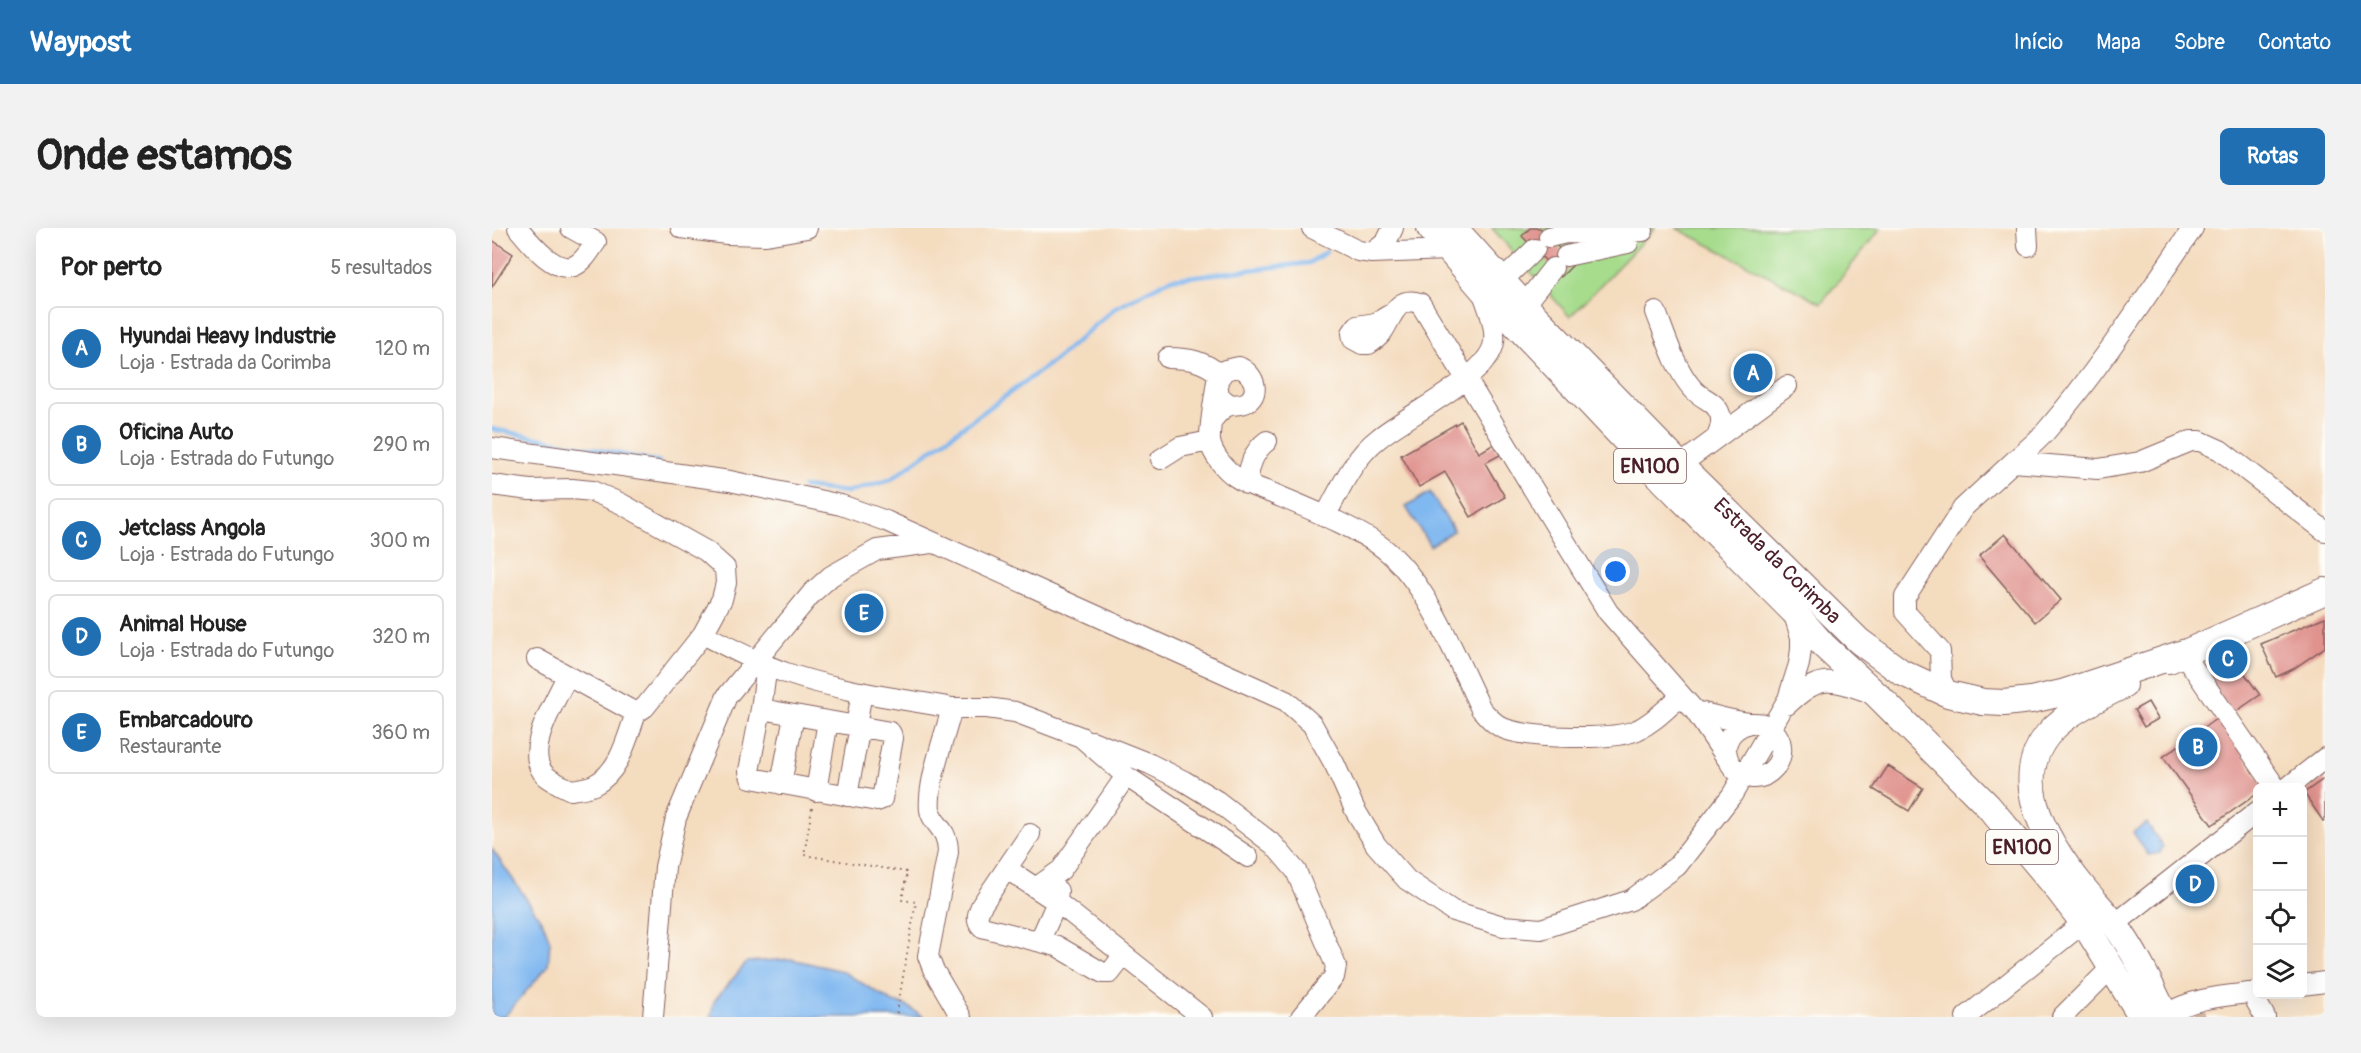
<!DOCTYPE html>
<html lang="pt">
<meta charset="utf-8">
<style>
:root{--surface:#fff;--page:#f2f2f2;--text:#222;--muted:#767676;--line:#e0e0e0;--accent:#1f6fb2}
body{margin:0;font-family:Pangolin,sans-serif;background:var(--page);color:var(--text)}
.controls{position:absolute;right:18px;bottom:18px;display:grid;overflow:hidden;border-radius:9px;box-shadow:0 6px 24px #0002}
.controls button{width:54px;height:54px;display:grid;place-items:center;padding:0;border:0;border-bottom:2px solid var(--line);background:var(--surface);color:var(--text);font:30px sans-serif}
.you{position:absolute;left:1124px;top:344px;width:21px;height:21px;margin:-15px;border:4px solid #fff;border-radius:50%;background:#1a73e8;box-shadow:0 0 0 9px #1a73e833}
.badge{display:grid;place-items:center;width:39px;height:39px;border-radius:50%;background:var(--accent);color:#fff;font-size:20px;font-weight:700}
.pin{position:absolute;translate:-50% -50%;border:3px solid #fff;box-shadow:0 2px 6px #0006}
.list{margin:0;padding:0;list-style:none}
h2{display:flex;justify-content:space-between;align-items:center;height:78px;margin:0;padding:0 24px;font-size:26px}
h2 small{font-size:20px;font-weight:400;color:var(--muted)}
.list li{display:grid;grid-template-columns:39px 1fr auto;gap:18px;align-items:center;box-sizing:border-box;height:84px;margin:0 12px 12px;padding:0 12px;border:2px solid var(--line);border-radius:9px}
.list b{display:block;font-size:22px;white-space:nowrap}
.list p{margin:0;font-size:20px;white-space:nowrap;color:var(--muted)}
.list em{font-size:20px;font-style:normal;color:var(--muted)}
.icon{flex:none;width:33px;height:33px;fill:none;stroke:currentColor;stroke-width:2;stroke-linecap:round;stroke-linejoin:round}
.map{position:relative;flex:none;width:1833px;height:789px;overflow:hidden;border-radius:9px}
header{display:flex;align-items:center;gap:36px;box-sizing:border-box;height:84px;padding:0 30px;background:var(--accent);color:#fff}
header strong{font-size:28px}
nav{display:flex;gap:33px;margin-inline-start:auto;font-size:21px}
.intro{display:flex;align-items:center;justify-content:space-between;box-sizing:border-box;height:144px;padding:0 36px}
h1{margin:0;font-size:42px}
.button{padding:15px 27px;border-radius:9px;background:var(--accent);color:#fff;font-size:21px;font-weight:700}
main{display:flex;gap:36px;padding:0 36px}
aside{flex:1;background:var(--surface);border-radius:9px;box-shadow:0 6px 24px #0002}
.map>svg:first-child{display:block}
.green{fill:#a6dc8c;stroke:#787e5c;stroke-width:1.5}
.water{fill:#80b8f0;stroke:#656c8e;stroke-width:1.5}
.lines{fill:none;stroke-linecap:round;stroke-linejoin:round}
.stream{stroke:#80b8f0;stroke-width:4.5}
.building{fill:#e0928d}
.minor-tunnel{stroke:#d2b6a1;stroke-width:20;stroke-dasharray:20 10;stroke-linecap:butt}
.minor-casing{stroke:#86615f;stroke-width:22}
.major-casing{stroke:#86615f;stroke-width:28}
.path{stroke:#86615f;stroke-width:2;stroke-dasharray:1.5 4.5;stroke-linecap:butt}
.minor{stroke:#fff;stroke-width:20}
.major{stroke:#fff;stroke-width:26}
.labels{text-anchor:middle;stroke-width:4.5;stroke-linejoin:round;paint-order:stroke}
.shield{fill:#fdfcf7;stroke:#806168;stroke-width:1.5}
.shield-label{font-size:20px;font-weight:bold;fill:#4a1f2b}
.street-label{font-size:21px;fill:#4a1f2b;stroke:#fdfcf7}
</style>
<header>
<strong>Waypost</strong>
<nav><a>Início</a><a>Mapa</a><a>Sobre</a><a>Contato</a></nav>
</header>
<div class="intro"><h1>Onde estamos</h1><a class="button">Rotas</a></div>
<main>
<aside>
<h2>Por perto<small>5 resultados</small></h2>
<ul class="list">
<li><span class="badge">A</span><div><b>Hyundai Heavy Industrie</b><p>Loja · Estrada da Corimba</p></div><em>120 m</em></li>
<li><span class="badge">B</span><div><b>Oficina Auto</b><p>Loja · Estrada do Futungo</p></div><em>290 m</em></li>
<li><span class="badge">C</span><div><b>Jetclass Angola</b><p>Loja · Estrada do Futungo</p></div><em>300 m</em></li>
<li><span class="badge">D</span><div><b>Animal House</b><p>Loja · Estrada do Futungo</p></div><em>320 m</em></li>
<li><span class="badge">E</span><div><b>Embarcadouro</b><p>Restaurante</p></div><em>360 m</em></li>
</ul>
</aside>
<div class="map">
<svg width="1833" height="789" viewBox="0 0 1833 789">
<rect width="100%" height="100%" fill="#fdfcf7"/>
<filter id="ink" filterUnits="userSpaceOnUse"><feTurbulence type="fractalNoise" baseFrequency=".0167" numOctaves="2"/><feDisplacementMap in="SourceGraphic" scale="12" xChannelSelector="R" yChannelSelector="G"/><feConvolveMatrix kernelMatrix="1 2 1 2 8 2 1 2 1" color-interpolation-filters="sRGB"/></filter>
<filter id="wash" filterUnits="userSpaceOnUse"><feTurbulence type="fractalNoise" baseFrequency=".008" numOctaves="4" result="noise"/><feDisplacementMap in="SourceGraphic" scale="24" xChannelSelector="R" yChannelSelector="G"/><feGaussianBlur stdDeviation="1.35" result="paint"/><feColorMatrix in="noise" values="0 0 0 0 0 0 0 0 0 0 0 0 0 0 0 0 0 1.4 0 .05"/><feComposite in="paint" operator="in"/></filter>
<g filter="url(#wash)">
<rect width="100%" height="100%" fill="#f4dcbf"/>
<path class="green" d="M1000 0H1163L1078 89Z
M1184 0H1389L1329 75Z"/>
<path class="water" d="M938 264 962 303 938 318 914 279Z
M1655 595 1671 619 1668 625 1656 627 1641 604Z
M0 621 51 695 58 713 56 738 12 789H0Z
M299 731 350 743 401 774 413 777 432 789H219L222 773 255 734Z"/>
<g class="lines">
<path class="stream" d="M0 201 167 234
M311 259 355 264 398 252 563 132 624 79 679 51 817 35 834 24"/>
</g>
<g id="blocks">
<path class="building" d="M1038 0H1048L1082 36 1069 49 1030 8Z
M0 12 21 26 0 59Z
M969 193 987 225 1002 216 1008 227 993 235 1013 269 979 289 953 244 927 259 909 227Z
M1513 306 1569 372 1543 394 1487 328Z
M1833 389V419L1801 441 1784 449 1769 416Z
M1736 422 1768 467 1740 486 1709 442Z
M1656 474 1666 491 1652 499 1642 482Z
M1728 488 1772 560H1766V565L1720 597 1671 529Z
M1396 538 1431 560 1417 583 1381 561Z
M1833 550V591L1831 593 1812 565Z"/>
</g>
</g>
<g filter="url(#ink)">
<use href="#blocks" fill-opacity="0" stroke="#86615f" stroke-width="1.5"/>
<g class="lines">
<path class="minor-tunnel" d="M1701 787 1709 781"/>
<g class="minor-casing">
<path id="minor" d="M26 0C37 13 62 46 82 38 92 34 98 22 104 14L79 0
M189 0 235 6 274 7 315 0
M820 0 866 23 880 25 955 22
M1535 0 1536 18
M1057 9 1074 5 1108 6 1151 3
M880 25 894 14 901 0
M1074 28 1136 15
M1010 53 1043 21
M1032 77 1061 40
M1164 84C1173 107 1184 143 1201 161 1209 171 1223 172 1228 186 1231 194 1228 202 1225 209
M899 86 884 95 865 98 860 105 861 111 870 116H877C882 112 888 109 891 103 901 88 904 68 928 75L1116 384 1203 483 1236 532
M676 130C697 130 713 133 728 147
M725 153C723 168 717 200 718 213 720 226 733 242 744 249 755 257 769 261 782 266 813 279 871 302 896 324 937 359 965 432 989 481 996 489 1003 497 1013 501 1039 510 1120 513 1145 502 1162 494 1175 480 1189 468
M721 191C725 186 730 180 736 178 742 175 748 178 755 174 770 164 761 145 747 139L733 142 725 153 727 168 738 177
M0 220 238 253 349 277 394 293 794 473 820 496 843 537 863 582 884 617 915 652 961 683 1011 698 1049 701 1139 672 1185 638 1240 567 1296 471 1307 436 1309 421V409L1302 387
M669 231 688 219 718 213
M1521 234C1533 223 1545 214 1555 202 1609 139 1654 68 1701 0
M1188 237 1295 158
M755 256C757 239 761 223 775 213
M0 257 38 262 80 261 100 263 128 275 214 323 233 340 234 355 230 371 211 406C238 420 266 435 294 445 347 463 405 470 460 480
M833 289C848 261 861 230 887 210 913 188 998 148 1002 114 1004 97 996 80 991 65
M1691 425 1784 560
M45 431 144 485 153 479 211 406
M75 448C64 473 29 525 54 548 61 554 71 558 79 562 86 561 95 560 102 557 128 544 135 510 144 485
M1456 466 1449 451 1448 423 1413 384V369L1471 280 1521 234 1606 241 1648 234 1699 213H1708L1728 222 1833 303
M1295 477C1328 446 1338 450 1379 465
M269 481 398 504 401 510 390 571 385 573 259 550 257 543Z
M269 481 275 437
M1203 483C1220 487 1239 493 1257 495 1265 495 1271 494 1278 500 1284 504 1289 512 1289 519 1290 527 1287 535 1282 540 1252 574 1206 512 1257 495
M364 498 370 464
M600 513 658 536 692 553 725 573 782 617 804 643 844 738 842 749 809 789
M289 556 302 487
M1795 560 1833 530
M324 563 336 493
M355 568 368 498
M538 606 489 678C486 686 483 691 490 699L565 718 611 745H618L632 727
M515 641 565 674 710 789
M545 659 569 642 634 548
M1623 696 1766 583
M548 712 565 674 566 663
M1810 757 1833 754
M1762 764 1764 773 1773 789
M1673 787C1701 769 1733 768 1766 764
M161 789 173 639 184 590 235 468 320 365 339 348 385 322 440 315
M469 789 441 741 436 728 456 624C456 599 440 597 438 582 435 555 453 508 460 480H495L523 484 589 509 634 548 756 629
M1474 789 1591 695
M1570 789 1620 739"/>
</g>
<g class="major-casing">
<g id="major">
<path d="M938 0 991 62 1171 252 1301 383 1332 418 1386 468 1496 578 1561 655 1593 697 1650 789"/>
<path id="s1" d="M962 0 1032 77 1188 237 1367 413 1409 444 1456 466 1491 474 1512 475 1539 472 1570 465 1691 425"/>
<path d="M1677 432 1833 363"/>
<path d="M1632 457C1612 467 1590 477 1572 491 1507 541 1553 613 1593 662 1603 674 1614 685 1623 697 1644 725 1659 758 1674 789"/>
</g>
</g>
<path class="path" d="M320 580 312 627 415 644 410 672 424 674 404 789"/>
<use href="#minor" class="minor"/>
<use href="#major" class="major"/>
</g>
</g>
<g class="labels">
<g class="shield">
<rect x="1122" y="221" width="72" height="34" rx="4.5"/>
<rect x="1494" y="602" width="72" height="34" rx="4.5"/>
</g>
<g class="shield-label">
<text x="1158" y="245">EN100</text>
<text x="1530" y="626">EN100</text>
</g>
<g class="street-label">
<text dy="7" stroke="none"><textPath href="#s1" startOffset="464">Estrada da Corimba</textPath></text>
</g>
</g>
</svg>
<div class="controls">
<button>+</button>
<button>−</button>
<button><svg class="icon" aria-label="locate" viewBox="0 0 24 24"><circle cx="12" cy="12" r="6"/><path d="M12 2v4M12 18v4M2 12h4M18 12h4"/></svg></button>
<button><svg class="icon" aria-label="layers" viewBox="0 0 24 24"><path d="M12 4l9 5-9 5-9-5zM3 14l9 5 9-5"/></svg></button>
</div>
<div class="you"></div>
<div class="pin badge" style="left:1261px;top:145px">A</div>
<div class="pin badge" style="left:1706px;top:519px">B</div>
<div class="pin badge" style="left:1736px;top:431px">C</div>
<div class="pin badge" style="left:1703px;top:656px">D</div>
<div class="pin badge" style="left:372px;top:385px">E</div>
</div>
</main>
